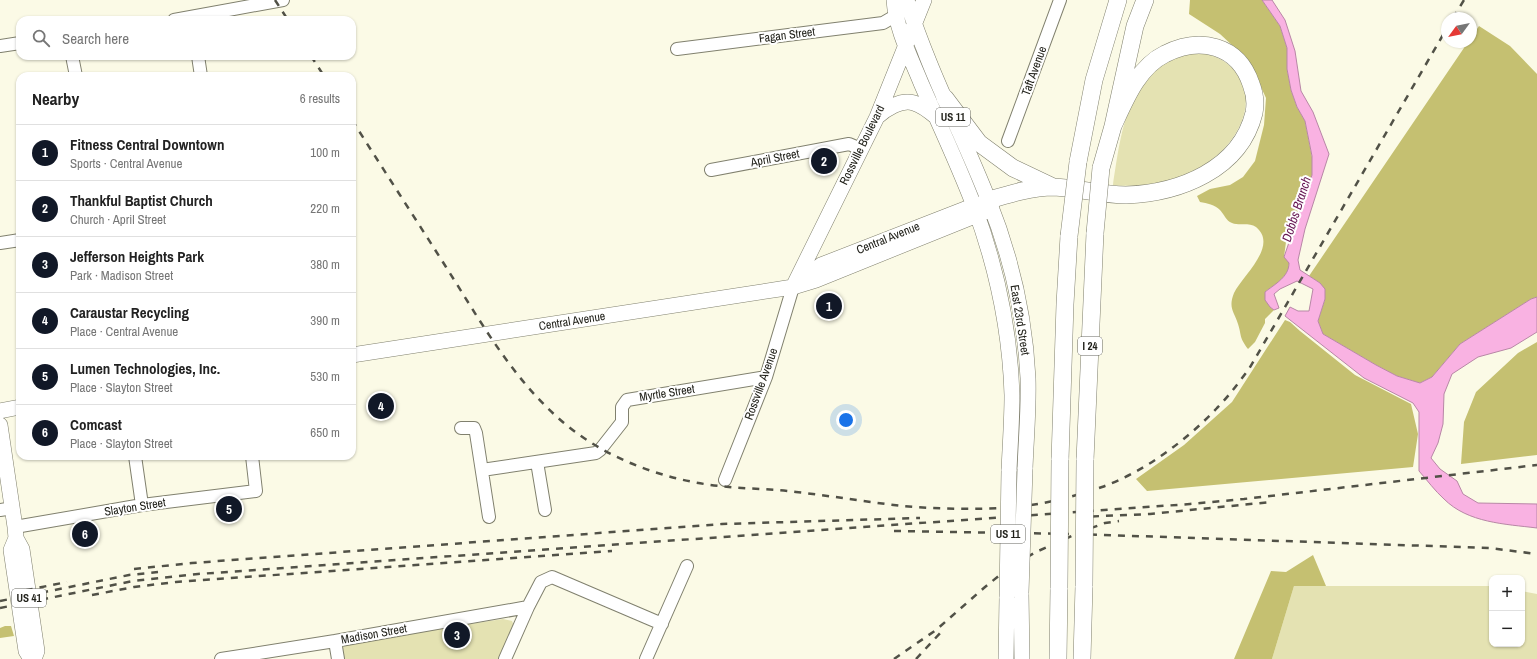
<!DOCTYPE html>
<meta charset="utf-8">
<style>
:root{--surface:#fff;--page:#f2f2f2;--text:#222;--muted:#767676;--line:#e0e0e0;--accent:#111827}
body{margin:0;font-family:"Archivo Narrow",sans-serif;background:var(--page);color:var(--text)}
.controls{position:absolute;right:12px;bottom:12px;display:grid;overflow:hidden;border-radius:8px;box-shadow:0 1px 3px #0004}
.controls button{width:36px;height:36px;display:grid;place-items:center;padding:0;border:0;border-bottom:1px solid var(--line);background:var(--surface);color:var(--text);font:20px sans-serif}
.compass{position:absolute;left:1441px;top:12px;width:36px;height:36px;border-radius:50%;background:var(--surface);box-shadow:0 1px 3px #0004;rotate:237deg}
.you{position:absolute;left:846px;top:420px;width:14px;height:14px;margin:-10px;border:3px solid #fff;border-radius:50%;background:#1a73e8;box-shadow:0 0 0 6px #1a73e833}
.badge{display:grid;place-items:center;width:26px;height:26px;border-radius:50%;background:var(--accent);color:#fff;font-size:13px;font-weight:700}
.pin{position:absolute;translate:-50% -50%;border:2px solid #fff;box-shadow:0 1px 4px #0006}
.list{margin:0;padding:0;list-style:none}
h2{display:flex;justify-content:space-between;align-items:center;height:52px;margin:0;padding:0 16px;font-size:17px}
h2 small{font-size:13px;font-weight:400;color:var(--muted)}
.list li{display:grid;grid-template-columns:26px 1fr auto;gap:12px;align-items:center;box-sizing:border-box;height:56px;padding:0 16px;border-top:1px solid var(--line)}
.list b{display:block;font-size:15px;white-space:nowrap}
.list p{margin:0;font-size:13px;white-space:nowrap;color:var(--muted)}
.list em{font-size:13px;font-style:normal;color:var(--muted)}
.icon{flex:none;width:22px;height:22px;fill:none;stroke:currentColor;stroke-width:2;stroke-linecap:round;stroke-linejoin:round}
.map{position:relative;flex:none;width:1537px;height:659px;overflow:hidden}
.search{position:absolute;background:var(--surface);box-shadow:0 1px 3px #0004;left:16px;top:16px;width:340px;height:44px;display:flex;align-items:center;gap:10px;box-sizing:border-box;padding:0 14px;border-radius:12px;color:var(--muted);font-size:15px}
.panel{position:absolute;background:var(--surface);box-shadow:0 1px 3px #0004;left:16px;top:72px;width:340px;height:388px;border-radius:12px}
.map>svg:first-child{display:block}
.green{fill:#e4e2b2}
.forest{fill:#c5c071}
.water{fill:#f9b2e2;stroke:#b887a6}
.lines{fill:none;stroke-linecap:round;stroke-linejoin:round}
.minor-casing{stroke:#80806e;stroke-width:14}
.major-casing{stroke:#80806e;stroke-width:16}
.highway-casing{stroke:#80806e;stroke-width:18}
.minor{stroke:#fff;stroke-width:12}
.major{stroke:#fff;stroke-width:15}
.highway{stroke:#fff;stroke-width:17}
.rail{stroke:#515147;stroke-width:2.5;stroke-dasharray:7 7;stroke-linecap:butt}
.major-bridge-casing{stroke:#80806e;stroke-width:16;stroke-linecap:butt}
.highway-bridge-casing{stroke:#80806e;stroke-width:18;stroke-linecap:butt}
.major-bridge{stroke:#fff;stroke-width:15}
.highway-bridge{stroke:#fff;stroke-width:17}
.labels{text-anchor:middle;stroke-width:4;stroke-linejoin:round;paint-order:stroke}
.shield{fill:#fff;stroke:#64645f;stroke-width:1}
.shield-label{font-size:11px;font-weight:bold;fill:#22221b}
.street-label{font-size:12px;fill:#22221b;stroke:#fff}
.water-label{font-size:13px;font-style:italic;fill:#661653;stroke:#fff}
</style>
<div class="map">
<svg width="1537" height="659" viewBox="0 0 1537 659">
<rect width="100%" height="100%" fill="#fbfae6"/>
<path class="green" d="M1206 53C1215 57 1224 60 1230 66 1267 101 1232 152 1196 170 1172 183 1140 188 1113 185 1120 141 1125 84 1168 61 1172 59 1177 55 1182 54 1189 52 1199 54 1206 53Z
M1294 586H1492V644H1522V591L1537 594V659H1272Z
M503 619 512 621 514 626 502 659H343L341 646 436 629Z"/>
<path class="forest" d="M1190 0H1262L1280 26 1287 48V69L1291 90 1297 107 1305 121 1312 157V175L1286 242 1284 257 1290 263C1289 277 1275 284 1265 292L1270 307 1274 310 1265 319V323L1255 342 1248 349C1239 337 1242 337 1238 324 1234 311 1228 308 1234 293 1242 276 1279 246 1256 227 1249 222 1239 226 1232 223 1226 221 1224 214 1220 210 1215 205 1207 203 1200 202L1197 196 1210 189 1230 185 1243 177 1255 161 1264 125 1266 98 1249 61 1220 34 1189 14Z
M1479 26 1510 46 1537 74V297L1531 299 1460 344 1432 377 1420 383 1397 376 1376 365 1323 334 1318 321 1325 299 1320 283 1309 276 1468 42H1471V38Z
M1285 320 1290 322 1300 331 1355 375 1411 404 1418 434 1413 467 1147 491 1136 479 1184 445 1232 402Z
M1537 342V455L1461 464 1464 422 1476 392 1518 353Z
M1313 555 1326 586H1294L1272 659H1234L1271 571 1286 572Z
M5 626H11L14 636 0 638V628Z"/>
<path class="water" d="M1262 0H1272L1285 20 1295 51 1301 91 1313 112 1329 154 1305 229 1298 260 1300 270 1320 283 1325 289V299L1318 321 1323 334 1376 365 1397 376 1420 383 1432 377 1460 344 1531 299 1537 297V332L1511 348 1478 357 1452 374 1444 394 1443 424 1438 443 1431 458 1440 469 1457 481 1463 494 1478 503 1537 504V528C1505 524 1468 523 1444 499 1435 491 1427 480 1419 471V412L1413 403 1364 378 1285 316 1290 307 1298 311H1309L1313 289 1297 281 1280 289 1274 294 1279 308 1274 310 1270 307 1265 300V292C1275 284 1289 277 1289 263L1284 257 1312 175V156L1305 121 1297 107 1291 90 1287 69V48L1280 26Z"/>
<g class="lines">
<g class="minor-casing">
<path id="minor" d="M174 20 283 0
M0 46 20 43
M677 49 883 23 895 16
M72 56 76 76
M198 56 201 76
M1008 141 1060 0
M711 170 849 144 861 149
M0 243 20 240
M461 428H474L476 433 489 517
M135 456 142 505
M537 462 545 510
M482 470 596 453 600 450 622 422V407L627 400 766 377
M725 480 766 377 793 287
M0 510 13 508
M15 527 142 505 256 491 252 456
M335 641 338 659
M221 659 335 641 528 607
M505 659 528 607 541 582 552 577 662 624
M646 659 687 566"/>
</g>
<g class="major-casing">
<path id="major" d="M894 0C896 29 910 56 921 83 939 124 958 164 974 206 997 268 1010 329 1012 395 1012 421 1010 446 1009 471
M907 0C912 19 919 36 926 54 945 103 969 150 988 199 1011 256 1025 317 1028 378 1029 409 1026 439 1025 469
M877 117C886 109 901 99 914 103 921 105 929 111 935 116
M801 281 821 265 978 204
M793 287 877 117 924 0
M352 355 793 287 816 280 992 209
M0 411 20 407
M0 425 15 527 16 538 11 550 26 651 31 659
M16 538 22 549 37 651 34 659
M1021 593 1022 659
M1006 659 1007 597"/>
</g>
<g class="highway-casing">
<path id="highway" d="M945 98 979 143 1013 168 1053 187
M1078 162 1094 80 1118 0
M1101 168 1113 126 1135 26 1145 0
M989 200C1009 194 1032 187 1054 187 1078 188 1102 195 1126 195 1179 193 1240 170 1254 113 1256 103 1255 94 1251 84 1238 45 1200 36 1165 54 1138 67 1125 100 1113 126
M1060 460 1065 304 1069 236
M1085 460 1095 233
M1058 659 1059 588
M1082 659 1084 586"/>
</g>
<use href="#minor" class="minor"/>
<use href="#major" class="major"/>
<use href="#highway" class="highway"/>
<path class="rail" d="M275 0 288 20
M1453 18 1464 0
M311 56 324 76
M352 120C383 169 415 218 446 267 481 322 513 380 564 423 609 461 670 482 729 487 751 489 774 489 796 492 832 496 867 502 902 506 939 509 978 510 1014 507 1042 505 1076 496 1102 487 1144 472 1187 440 1217 408 1229 396 1239 382 1249 369L1447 28
M1078 517 1150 514 1271 502
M894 531 1076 534 1489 548 1537 554
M134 569 192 563 722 524 920 518
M12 593 67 582
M92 595 134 587 176 582 612 551
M0 601 129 575 158 572
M0 608 133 581 198 574 1190 504 1244 499 1537 465
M894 659 936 630 985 587 1011 566 1036 552 1083 531 1105 523 1119 521
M916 659 943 630"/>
<g class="major-bridge-casing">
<path id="major-bridge" d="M1021 593 1025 469
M1007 597 1009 471"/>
</g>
<g class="highway-bridge-casing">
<path id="highway-bridge" d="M1095 233 1101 168
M1069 236 1078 162
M1084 586 1085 460
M1059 588 1060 460"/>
</g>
<use href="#major-bridge" class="major-bridge"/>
<use href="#highway-bridge" class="highway-bridge"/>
</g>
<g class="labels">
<g class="shield">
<rect x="936" y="108" width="34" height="18" rx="3"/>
<rect x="1078" y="337" width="24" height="18" rx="3"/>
<rect x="991" y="525" width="34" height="18" rx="3"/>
<rect x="12" y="589" width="34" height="18" rx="3"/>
</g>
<g class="shield-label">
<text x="953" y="121">US 11</text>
<text x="1090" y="350">I 24</text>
<text x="1008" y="538">US 11</text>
<text x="29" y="602">US 41</text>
</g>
<g class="street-label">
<text transform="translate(787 35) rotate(-7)" y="4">Fagan Street</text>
<text transform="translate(1034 71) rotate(-70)" y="4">Taft Avenue</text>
<text transform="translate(862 145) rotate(-64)" y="4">Rossville Boulevard</text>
<text transform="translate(775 158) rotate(-11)" y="4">April Street</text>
<text transform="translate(888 238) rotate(-22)" y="4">Central Avenue</text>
<text transform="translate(1020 320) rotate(81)" y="4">East 23rd Street</text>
<text transform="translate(572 321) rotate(-9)" y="4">Central Avenue</text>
<text transform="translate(761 384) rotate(-70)" y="4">Rossville Avenue</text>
<text transform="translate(667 393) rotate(-9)" y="4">Myrtle Street</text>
<text transform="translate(135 507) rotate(-9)" y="4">Slayton Street</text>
<text transform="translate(374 634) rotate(-10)" y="4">Madison Street</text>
</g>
<g class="water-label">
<text transform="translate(1296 209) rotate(-72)" y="5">Dobbs Branch</text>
</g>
</g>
</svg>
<div class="controls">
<button>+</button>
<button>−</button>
</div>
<svg class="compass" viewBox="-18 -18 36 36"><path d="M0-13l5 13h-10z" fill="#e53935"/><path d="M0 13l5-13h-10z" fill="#767676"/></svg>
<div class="you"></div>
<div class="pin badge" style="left:829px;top:306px">1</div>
<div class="pin badge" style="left:824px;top:161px">2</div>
<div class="pin badge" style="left:457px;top:635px">3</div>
<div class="pin badge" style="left:381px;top:406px">4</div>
<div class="pin badge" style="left:229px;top:509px">5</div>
<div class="pin badge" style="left:85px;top:534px">6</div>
<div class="search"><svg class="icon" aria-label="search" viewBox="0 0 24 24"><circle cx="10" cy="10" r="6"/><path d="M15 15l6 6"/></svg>Search here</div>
<section class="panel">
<h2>Nearby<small>6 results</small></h2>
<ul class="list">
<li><span class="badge">1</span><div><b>Fitness Central Downtown</b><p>Sports · Central Avenue</p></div><em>100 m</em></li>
<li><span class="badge">2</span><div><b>Thankful Baptist Church</b><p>Church · April Street</p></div><em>220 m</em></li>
<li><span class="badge">3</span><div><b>Jefferson Heights Park</b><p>Park · Madison Street</p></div><em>380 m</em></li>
<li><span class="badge">4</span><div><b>Caraustar Recycling</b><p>Place · Central Avenue</p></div><em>390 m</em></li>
<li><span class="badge">5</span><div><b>Lumen Technologies, Inc.</b><p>Place · Slayton Street</p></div><em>530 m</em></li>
<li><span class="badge">6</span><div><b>Comcast</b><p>Place · Slayton Street</p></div><em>650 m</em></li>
</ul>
</section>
</div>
